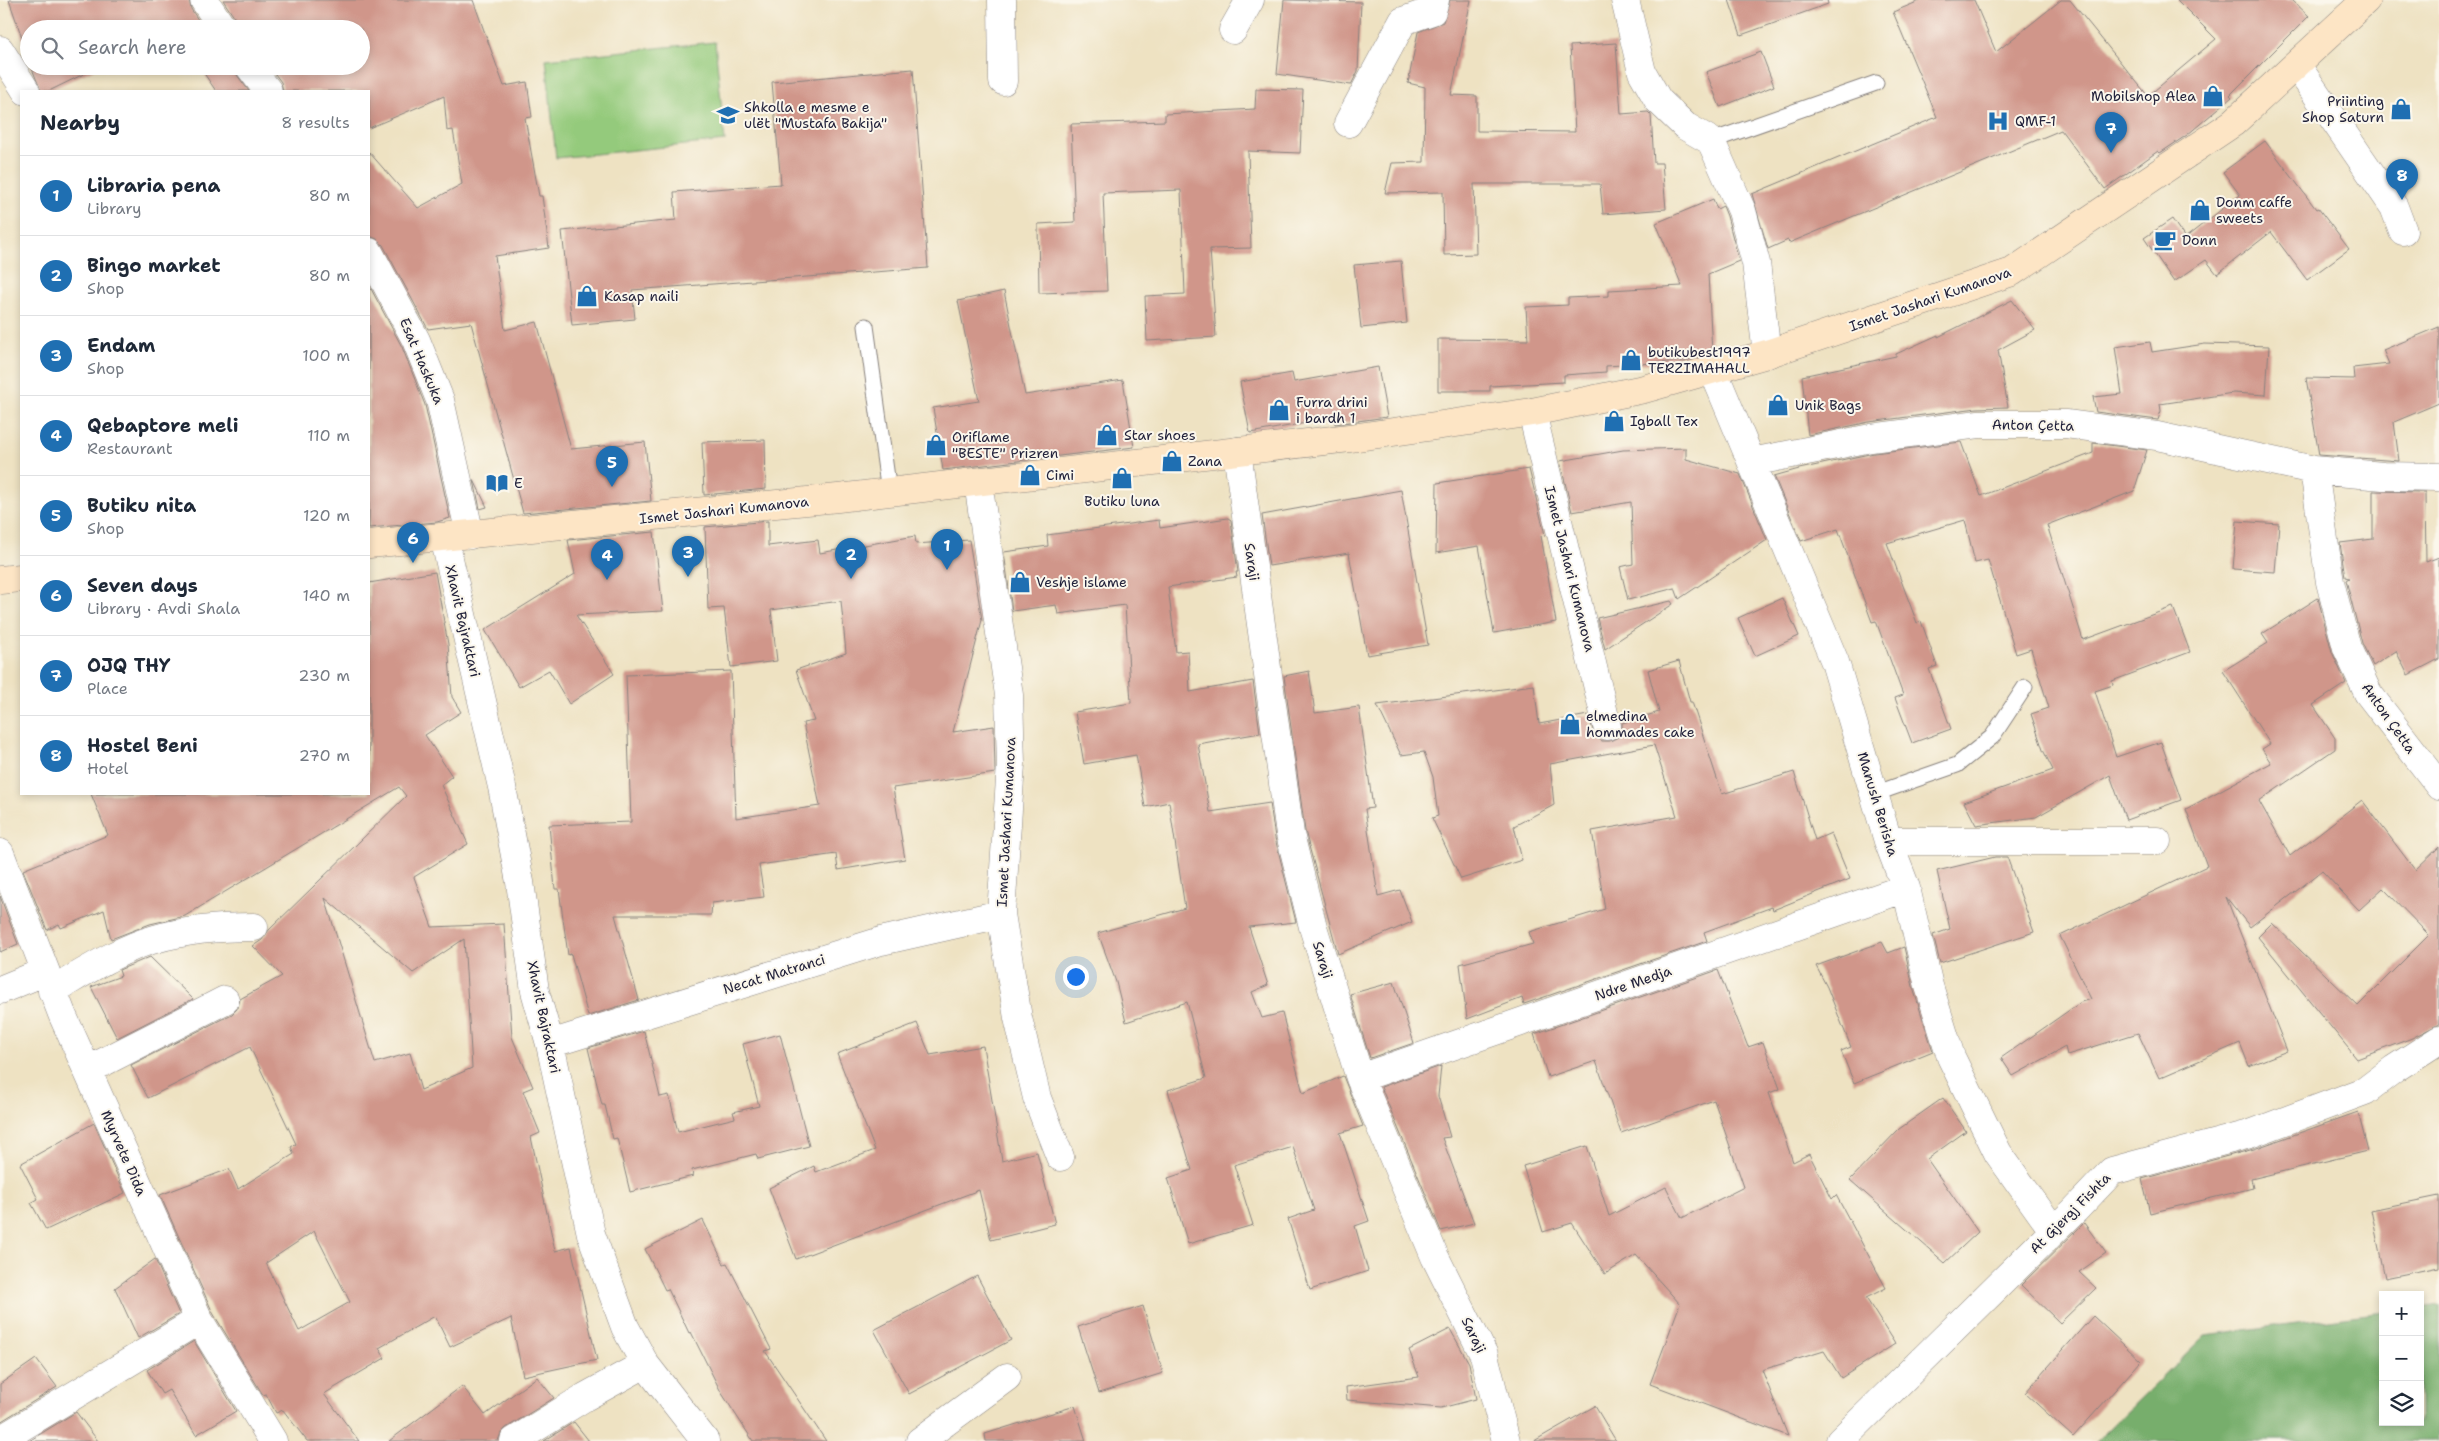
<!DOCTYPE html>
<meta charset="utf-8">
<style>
:root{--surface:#fff;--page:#f6f6f7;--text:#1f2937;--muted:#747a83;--line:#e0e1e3;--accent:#1f6fb2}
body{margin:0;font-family:"Shantell Sans",sans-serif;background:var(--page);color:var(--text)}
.controls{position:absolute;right:15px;bottom:15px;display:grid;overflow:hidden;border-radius:0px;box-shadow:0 2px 8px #0003}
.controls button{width:45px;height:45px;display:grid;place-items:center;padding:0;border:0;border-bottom:1px solid var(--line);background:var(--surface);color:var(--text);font:25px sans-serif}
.you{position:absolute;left:1075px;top:976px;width:18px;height:18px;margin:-12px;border:4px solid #fff;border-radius:50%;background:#1a73e8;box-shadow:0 0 0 8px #1a73e833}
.badge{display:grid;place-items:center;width:32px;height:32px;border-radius:50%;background:var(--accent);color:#fff;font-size:16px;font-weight:700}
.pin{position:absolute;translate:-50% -41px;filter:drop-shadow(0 1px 2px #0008)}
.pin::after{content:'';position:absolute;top:26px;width:18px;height:15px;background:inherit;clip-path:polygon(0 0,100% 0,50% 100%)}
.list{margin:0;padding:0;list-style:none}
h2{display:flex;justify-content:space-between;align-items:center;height:65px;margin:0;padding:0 20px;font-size:21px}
h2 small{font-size:16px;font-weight:400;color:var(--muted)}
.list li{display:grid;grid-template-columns:32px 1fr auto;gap:15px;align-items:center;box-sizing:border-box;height:80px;padding:0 20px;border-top:1px solid var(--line)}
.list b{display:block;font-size:19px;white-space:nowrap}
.list p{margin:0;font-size:16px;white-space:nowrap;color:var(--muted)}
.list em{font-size:16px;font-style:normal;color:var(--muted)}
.icon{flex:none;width:28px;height:28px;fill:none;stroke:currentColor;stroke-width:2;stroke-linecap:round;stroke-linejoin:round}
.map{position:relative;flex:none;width:2439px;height:1441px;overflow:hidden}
.search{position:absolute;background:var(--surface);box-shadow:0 2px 8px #0003;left:20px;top:20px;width:350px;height:55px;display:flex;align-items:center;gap:12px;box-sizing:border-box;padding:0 18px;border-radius:28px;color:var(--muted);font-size:19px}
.panel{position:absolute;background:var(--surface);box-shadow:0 2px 8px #0003;left:20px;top:90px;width:350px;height:705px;border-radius:0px}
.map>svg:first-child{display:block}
.green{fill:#94ca7c;stroke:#5b765c}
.forest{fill:#77ae6c;stroke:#4c6854}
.building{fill:#d0968a;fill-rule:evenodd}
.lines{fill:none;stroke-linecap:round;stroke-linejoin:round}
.lane-casing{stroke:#88827e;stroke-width:17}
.street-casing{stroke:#88827e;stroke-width:29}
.secondary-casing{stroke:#88827e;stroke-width:29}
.lane{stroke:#fff;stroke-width:15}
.street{stroke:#fff;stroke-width:28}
.secondary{stroke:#fde5c5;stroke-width:28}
.labels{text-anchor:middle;stroke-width:4;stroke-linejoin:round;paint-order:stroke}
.poi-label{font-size:14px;fill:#22223b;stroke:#fbf7ec;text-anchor:start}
.street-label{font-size:14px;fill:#22223b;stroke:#fbf7ec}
</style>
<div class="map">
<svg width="2439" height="1441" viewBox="0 0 2439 1441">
<rect width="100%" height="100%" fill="#fbf7ec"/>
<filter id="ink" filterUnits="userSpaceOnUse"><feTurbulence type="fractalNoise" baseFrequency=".02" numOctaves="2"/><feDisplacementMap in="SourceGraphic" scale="10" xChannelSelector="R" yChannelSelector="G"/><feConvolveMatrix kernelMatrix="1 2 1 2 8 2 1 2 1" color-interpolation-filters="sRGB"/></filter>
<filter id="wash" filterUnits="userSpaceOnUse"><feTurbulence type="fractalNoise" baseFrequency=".0096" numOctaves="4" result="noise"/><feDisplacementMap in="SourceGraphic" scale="20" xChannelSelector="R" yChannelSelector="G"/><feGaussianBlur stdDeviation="1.12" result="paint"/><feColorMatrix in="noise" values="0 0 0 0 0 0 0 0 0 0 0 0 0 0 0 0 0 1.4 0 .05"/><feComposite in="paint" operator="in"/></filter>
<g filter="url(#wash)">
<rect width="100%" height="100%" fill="#eee2c2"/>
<path class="green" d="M715 42 725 141 556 158 546 59Z"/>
<path class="forest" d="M2439 1305V1441H2097L2205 1335 2383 1312V1422H2420V1308Z"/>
<g id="blocks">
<path class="building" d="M9 0H189L191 9 204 29H29V58Z
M223 0H473L504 86 527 82 532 117 525 118 539 196H542L549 248 495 256 505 330 537 322 571 449 645 442 651 501 523 513 471 323 428 329 383 245 377 239 369 236V152L418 208 462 184 453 130 447 131 444 96 369 128V91H283L281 82 269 66H361V29H239L236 20Z
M1284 0 1361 2 1358 71 1351 85 1277 74Z
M1450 0H1471L1451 95 1477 96V131L1575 132 1570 46 1616 43 1621 114 1648 112 1651 115 1654 163H1662L1666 209 1603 214 1600 184H1474L1476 254 1444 255 1443 192 1385 193 1392 163 1424 162 1425 87 1408 83 1418 32 1443 22Z
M1729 0H1827L1828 4 1741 35Z
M1922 0H1974L1996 52 2061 0H2070L2148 96 2216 39 2177 0H2292L2309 16 2230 95 2232 97 2187 135 2160 153 2158 151 2105 189 2061 130 1789 243 1788 240 1768 249 1752 194 1937 117 1893 12Z
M1761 52 1774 86 1720 107 1706 72Z
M31 66H95L94 69 49 91H41Z
M199 66H234L237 75 249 91H216Z
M913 69 928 268 632 290 635 319 572 325 562 231 676 220 674 192 781 184 772 82Z
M1256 89 1303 90 1300 153 1248 151 1251 248 1210 249 1216 337 1147 341 1145 296 1185 294 1181 190 1103 193 1107 291 1039 293 1038 224 1075 222 1071 124 1165 121V114L1255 109Z
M2265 141 2316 209 2318 208 2349 249 2307 280 2271 232 2217 274 2206 260 2174 282 2144 238 2172 219 2185 238 2240 195 2223 172Z
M1713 199 1717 209 1723 206 1727 216 1739 261 1708 274 1712 353 1685 361 1606 366V372L1564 375V382L1490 386V391H1438V339L1528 340 1526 307 1568 305V298L1609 296V290L1682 286 1656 223Z
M1401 261 1407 323 1361 328 1354 265Z
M369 285 402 347 425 405 450 518 437 522 369 528Z
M1004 291 1025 395 1123 380 1134 447 943 470 933 408 979 401 958 301Z
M2012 300 2035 330 1998 350 2008 407 1977 408 1869 422 1808 435 1802 376 1896 356V354L1938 335V337Z
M2439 327V403L2394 422 2399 461 2319 455 2306 378 2354 379 2353 368 2389 364 2383 350Z
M2150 342 2152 352 2205 344 2269 346 2266 395 2233 393 2160 404 2161 411 2158 420 2096 412 2093 397 2122 394 2115 347Z
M1378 367 1387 417 1335 424 1334 418 1250 433 1240 382 1292 373 1294 382Z
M765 440 766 489 704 495 702 442Z
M1961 442 1981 496 2093 453V443L2147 450 2134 491 2047 525 2083 640 2173 607 2190 652 2112 681 2113 685 2095 691 2116 757 2161 742 2181 800 2126 820 2110 775 2036 817 1976 825 1964 802 2053 770 2043 750 2031 714 2049 708 2031 649 2016 654 1988 560 1975 563 1965 520 1887 543 1917 623 1921 621 1937 666 1929 669 1951 729 1912 743 1895 698 1903 695 1876 621 1872 622 1838 529 1801 541 1774 476 1799 469 1874 453Z
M1686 448V459L1740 474 1767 540 1679 599 1675 588 1628 600 1620 567 1633 564 1631 502 1572 512 1560 461 1623 450Z
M1529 469 1545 535 1541 536 1556 622 1494 633 1479 546 1436 553 1437 483Z
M474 480 487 507 480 509Z
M1401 490 1428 645 1367 655 1349 553 1269 566 1262 515Z
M2373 491 2425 492 2426 562 2439 557V659L2408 675 2396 651 2373 666 2362 643 2346 580 2349 578 2345 577 2340 543 2373 539Z
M1228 518 1231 520 1238 572H1236L1237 577 1168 587 1176 652 1188 651 1190 692 1253 681 1260 733 1198 744 1210 812 1270 803 1275 838 1296 922 1249 927 1268 985 1252 992 1262 1018 1282 1013 1303 1093 1343 1076 1363 1126 1340 1133 1369 1221 1355 1226 1368 1271 1310 1290 1288 1219 1314 1210 1293 1147 1234 1165 1253 1225 1188 1244 1168 1178 1192 1170 1168 1090 1206 1078 1187 1002 1126 1022 1116 982 1098 933 1185 908 1169 802 1145 807 1136 755 1084 764 1075 712 1131 703 1125 605 1058 614 1056 605 1012 611 1004 552 1048 546 1047 535 1159 520 1160 528Z
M768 521V546L818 540 820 553 915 536 916 544 969 540 982 620 953 732 994 726 995 773 893 788 905 859 838 870 836 854 759 865 764 897 712 903 711 915H615L639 1000 588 1016 571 954 568 955 559 889H555L549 825 631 822 626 675 731 671 736 818 820 806 803 723 814 721 796 670 846 653 841 601 771 610 777 661 731 667 724 608 708 609 705 527Z
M2237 521 2279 524 2275 572 2233 569Z
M654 532 663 611 576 615 614 674 569 704 549 670 519 687 485 630 575 574 568 540Z
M435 572 448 644 452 697 461 712 425 735 452 776 441 785 468 844 414 877 432 927 504 924 512 1037 533 1087 523 1091 540 1133 531 1137 555 1251 571 1247 597 1360 523 1376 511 1318 450 1347 435 1316 379 1348 385 1358 324 1394 359 1441H307L283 1410 276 1413 266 1394 263 1395 213 1313 160 1195 229 1169 238 1189 294 1154 291 1147 296 1144 250 1047 148 1098 131 1065 232 1014 238 1008 240 999 282 976 253 946 262 940 269 930 406 796 399 787 185 916 150 924 111 939 104 910 61 928 59 924 47 930 23 870 108 835 91 794H369V583ZM325 898 413 973 464 939 472 1068 421 1090 410 1053 375 1063ZM314 1231 350 1302 299 1331 266 1263Z
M1782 598 1799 636 1755 656 1738 618Z
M2318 598 2332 652 2346 683 2313 705 2335 738V749L2259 801 2290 856 2362 800 2415 870 2439 847V1024L2412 1038 2357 1059 2258 937 2272 923 2358 1006 2429 935 2383 888 2359 910 2322 871 2250 927 2226 897 2287 1051 2249 1066 2240 1043 2159 1078 2138 1033 2067 1055 2065 1047 2013 1076 2001 1058 2081 1002 2091 999 2060 936 2207 866 2186 809 2271 763 2262 749 2270 744 2223 671 2268 643 2262 634Z
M1671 601 1673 604 1605 649 1597 618Z
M1679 661 1690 702H1692L1722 794 1794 772 1815 840 1831 833 1850 879 1773 910 1772 907 1704 932 1707 941 1524 1004 1522 998 1467 1019 1460 964 1533 944 1529 932 1605 909 1592 831 1677 816 1654 745 1550 764 1554 805 1514 826 1522 860 1461 879 1432 818 1438 816 1433 777 1424 752 1401 755 1377 705 1534 685 1539 724 1588 715 1595 736 1602 741H1610L1618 737 1622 731V723L1659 712 1648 670Z
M1309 671 1315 713 1359 707 1373 808 1365 809 1378 896 1400 890 1412 922 1338 954 1305 831 1284 676Z
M1995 857H2007L2034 932 1940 963 1933 935 1950 929 1937 871Z
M0 896 18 944 0 952Z
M1882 942 1888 953 1904 947 1914 991 1933 1051 1854 1083 1841 1051 1851 1047 1827 987 1816 966Z
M150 957 193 999 117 1038 91 987 121 976 119 970Z
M1718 970 1748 1047 1763 1042 1780 1089 1769 1093 1793 1162 1809 1154 1832 1199 1836 1195 1886 1288 1866 1298 1895 1344 1841 1378 1824 1351 1762 1370 1788 1436 1650 1384 1680 1304 1636 1255 1605 1274 1572 1223 1543 1232 1523 1166 1587 1146 1609 1216 1666 1187 1682 1218 1744 1187 1714 1100 1621 1133 1596 1061 1548 1077 1534 1034Z
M1394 982 1414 1043 1370 1058 1350 994Z
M917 1023 930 1055 983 1046 1002 1161 1037 1152 1055 1224 991 1240 979 1190 796 1259 769 1188 814 1166 816 1172 875 1150 837 1054Z
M644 1031 660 1097 669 1095 678 1132 735 1118 733 1112 759 1106 743 1044 780 1034 809 1146 758 1159 756 1154 692 1170 693 1176 630 1192 617 1138 613 1139 605 1105H602L588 1048Z
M1441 1066 1438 1096 1450 1137 1442 1138 1474 1223 1441 1231 1381 1087Z
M1943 1098 1966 1131 1927 1159 1978 1232 1945 1263 1850 1180 1899 1129Z
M2358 1112 2368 1151 2251 1179 2253 1188 2150 1213 2142 1179 2254 1149Z
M94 1123 125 1193 46 1230 31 1203 38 1199 20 1164Z
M2439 1196V1267L2385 1278 2371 1210Z
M703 1220 724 1264 727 1263 771 1349 765 1351 826 1441H753L721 1392 691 1332 689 1333 668 1289 665 1290 645 1249Z
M2084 1223 2106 1253 2079 1272 2096 1288 2060 1323 2021 1285Z
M155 1259 179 1314 138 1338 115 1288Z
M977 1276 1011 1340 909 1394 874 1330Z
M1143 1306 1163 1373 1099 1393 1078 1327Z
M2093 1316 2141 1361 2073 1437 2025 1393Z
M1450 1329 1469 1363 1476 1399 1441 1408 1347 1400 1346 1387 1419 1377 1409 1350Z
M194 1341 236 1411 196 1435 169 1390 162 1394 147 1370Z
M36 1359 57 1387 0 1422V1384Z
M537 1377 554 1398 506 1428 501 1433 498 1441H389L462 1386 485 1415Z
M1075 1406 1086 1441H986L985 1434Z
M1595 1406 1616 1441H1534Z
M76 1412 98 1441H29Z
M574 1422 589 1441H544Z"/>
</g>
</g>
<g filter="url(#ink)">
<use href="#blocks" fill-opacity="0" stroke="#88827e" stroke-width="1"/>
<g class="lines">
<g class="lane-casing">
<path id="lane" d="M1711 141 1876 83
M866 326 889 492
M1874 794 1957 765 1992 737 2025 687"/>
</g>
<g class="street-casing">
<path id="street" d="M204 0 223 29
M1002 0 1003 81
M1625 0 1642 72 1658 100 1685 126 1711 141 1742 211 1756 263 1767 354
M1233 30 1250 0
M0 50 26 91
M249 66 268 91
M2297 66 2394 207 2403 231
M1348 123 1403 21 1432 11 1435 0
M369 252 416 340 440 400 470 535
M1713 370 1835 662 1888 841 1906 888 1929 986 1951 1057 1998 1153 2053 1230
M1532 412 1607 726
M1237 451 1290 834 1313 927 1360 1078 1435 1257 1484 1355 1506 1441
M1752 462 1871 438 1979 424H2066L2157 436 2314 470 2383 476 2439 477
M2314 470 2330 582 2347 648 2368 693 2439 785
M978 482 1009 695 1011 764 1001 914 1018 1018 1037 1098 1060 1157
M444 537 502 787 520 882 535 991 550 1044 591 1234 625 1327 645 1364 705 1441
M1888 841H2157
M0 853 62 1014 199 1320 273 1441
M0 990 44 972
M52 991C85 972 119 949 155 939 186 930 221 927 254 927
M550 1044 881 941 1001 914
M88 1070 225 1000
M1360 1078 1906 888
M0 1440 199 1320
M514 1441 585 1397 645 1364
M920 1441 1007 1377
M1840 1441 2075 1210 2112 1171 2250 1134 2365 1091 2394 1069 2439 1040"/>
</g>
<g class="secondary-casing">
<path id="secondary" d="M369 544 838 498 1358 437 1532 412 1644 389 1767 354 2012 272 2233 123 2366 0
M0 580 21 578"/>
</g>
<use href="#lane" class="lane"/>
<use href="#street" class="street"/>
<use href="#secondary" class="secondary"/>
</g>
</g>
<defs>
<g id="shop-bare" transform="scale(1.725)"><path d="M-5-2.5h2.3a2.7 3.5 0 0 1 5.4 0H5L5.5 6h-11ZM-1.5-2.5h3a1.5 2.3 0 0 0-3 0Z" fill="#1f6fb2" stroke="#fbf7ec" stroke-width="2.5" paint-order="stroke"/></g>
<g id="school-bare" transform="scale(1.725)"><path d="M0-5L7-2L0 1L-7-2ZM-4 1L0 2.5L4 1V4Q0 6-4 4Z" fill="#1f6fb2" stroke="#fbf7ec" stroke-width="2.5" paint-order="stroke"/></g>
<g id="hospital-bare" transform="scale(1.725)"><path d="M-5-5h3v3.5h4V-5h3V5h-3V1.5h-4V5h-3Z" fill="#1f6fb2" stroke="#fbf7ec" stroke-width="2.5" paint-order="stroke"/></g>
<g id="cafe-bare" transform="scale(1.725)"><path d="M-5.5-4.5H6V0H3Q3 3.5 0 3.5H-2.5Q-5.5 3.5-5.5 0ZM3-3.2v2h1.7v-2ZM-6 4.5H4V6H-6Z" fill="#1f6fb2" stroke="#fbf7ec" stroke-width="2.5" paint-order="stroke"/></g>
<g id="library-bare" transform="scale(1.725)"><path d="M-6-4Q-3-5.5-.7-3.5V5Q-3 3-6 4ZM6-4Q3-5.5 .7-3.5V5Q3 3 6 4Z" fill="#1f6fb2" stroke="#fbf7ec" stroke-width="2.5" paint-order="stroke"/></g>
</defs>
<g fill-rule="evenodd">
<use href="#shop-bare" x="2213" y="96"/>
<use href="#shop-bare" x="2401" y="109"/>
<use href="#school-bare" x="728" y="115"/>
<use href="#hospital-bare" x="1998" y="121"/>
<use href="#shop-bare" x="2200" y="210"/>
<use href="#cafe-bare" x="2165" y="240"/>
<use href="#shop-bare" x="587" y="296"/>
<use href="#shop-bare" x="1631" y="360"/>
<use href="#shop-bare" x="1778" y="405"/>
<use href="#shop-bare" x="1279" y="410"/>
<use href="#shop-bare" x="1614" y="421"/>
<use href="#shop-bare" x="1107" y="435"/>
<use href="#shop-bare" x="936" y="445"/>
<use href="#shop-bare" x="1172" y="461"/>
<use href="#shop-bare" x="1030" y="475"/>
<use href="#shop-bare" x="1122" y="478"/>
<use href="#library-bare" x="497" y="483"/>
<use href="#shop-bare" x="1020" y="582"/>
<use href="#shop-bare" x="1570" y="724"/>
</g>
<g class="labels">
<g class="poi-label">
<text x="2196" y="101" text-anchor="end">Mobilshop Alea</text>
<text x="2384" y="106" text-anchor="end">Priinting<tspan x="2384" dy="16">Shop Saturn</tspan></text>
<text x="744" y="112">Shkolla e mesme e<tspan x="744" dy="16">ulët "Mustafa Bakija"</tspan></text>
<text x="2015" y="126">QMF-1</text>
<text x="2216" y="207">Donm caffe<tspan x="2216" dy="16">sweets</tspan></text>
<text x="2182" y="245">Donn</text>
<text x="604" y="301">Kasap naili</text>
<text x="1648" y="357">butikubest1997<tspan x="1648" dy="16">TERZIMAHALL</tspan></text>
<text x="1296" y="407">Furra drini<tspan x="1296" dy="16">i bardh 1</tspan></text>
<text x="1795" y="410">Unik Bags</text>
<text x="1630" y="426">Igball Tex</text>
<text x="1124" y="440">Star shoes</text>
<text x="952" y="442">Oriflame<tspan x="952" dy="16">"BESTE" Prizren</tspan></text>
<text x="1188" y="466">Zana</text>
<text x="1046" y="480">Cimi</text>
<text x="514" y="488">E</text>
<text x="1122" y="506" text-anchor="middle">Butiku luna</text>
<text x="1036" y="587">Veshje islame</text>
<text x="1586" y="721">elmedina<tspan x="1586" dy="16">hommades cake</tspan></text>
</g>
<g class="street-label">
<text transform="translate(1930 299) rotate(-19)" y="5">Ismet Jashari Kumanova</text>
<text transform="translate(422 361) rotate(67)" y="5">Esat Haskuka</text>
<text transform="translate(2033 425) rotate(1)" y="5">Anton Çetta</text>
<text transform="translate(724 510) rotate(-6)" y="5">Ismet Jashari Kumanova</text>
<text transform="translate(1252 562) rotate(82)" y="5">Saraji</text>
<text transform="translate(1570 569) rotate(76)" y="5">Ismet Jashari Kumanova</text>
<text transform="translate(463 621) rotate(77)" y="5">Xhavit Bajraktari</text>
<text transform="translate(2389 718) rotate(55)" y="5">Anton Çetta</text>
<text transform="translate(1878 804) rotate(73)" y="5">Manush Berisha</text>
<text transform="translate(1006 822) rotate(-87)" y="5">Ismet Jashari Kumanova</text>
<text transform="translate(1323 960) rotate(73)" y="5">Saraji</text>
<text transform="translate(774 974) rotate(-17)" y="5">Necat Matranci</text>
<text transform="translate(1633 983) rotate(-19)" y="5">Ndre Medja</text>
<text transform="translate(544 1017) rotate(78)" y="5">Xhavit Bajraktari</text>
<text transform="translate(124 1153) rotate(66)" y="5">Myrvete Dida</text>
<text transform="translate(2070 1213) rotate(-45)" y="5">At Gjergj Fishta</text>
<text transform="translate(1474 1335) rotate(64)" y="5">Saraji</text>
</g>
</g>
</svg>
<div class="controls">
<button>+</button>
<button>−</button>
<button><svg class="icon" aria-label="layers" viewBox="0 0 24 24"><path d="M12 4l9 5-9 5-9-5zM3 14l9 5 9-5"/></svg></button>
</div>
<div class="you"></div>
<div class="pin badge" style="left:947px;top:570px">1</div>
<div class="pin badge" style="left:851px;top:579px">2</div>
<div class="pin badge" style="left:688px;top:577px">3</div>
<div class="pin badge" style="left:607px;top:580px">4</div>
<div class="pin badge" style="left:612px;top:487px">5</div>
<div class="pin badge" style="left:413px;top:563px">6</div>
<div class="pin badge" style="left:2111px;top:153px">7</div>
<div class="pin badge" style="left:2402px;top:200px">8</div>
<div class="search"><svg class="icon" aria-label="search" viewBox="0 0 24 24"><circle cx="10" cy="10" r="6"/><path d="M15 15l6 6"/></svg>Search here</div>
<section class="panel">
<h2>Nearby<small>8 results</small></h2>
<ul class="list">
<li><span class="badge">1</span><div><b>Libraria pena</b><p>Library</p></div><em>80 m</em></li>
<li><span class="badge">2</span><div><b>Bingo market</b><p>Shop</p></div><em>80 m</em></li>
<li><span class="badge">3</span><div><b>Endam</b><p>Shop</p></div><em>100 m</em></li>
<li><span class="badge">4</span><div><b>Qebaptore meli</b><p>Restaurant</p></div><em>110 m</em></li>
<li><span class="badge">5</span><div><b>Butiku nita</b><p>Shop</p></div><em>120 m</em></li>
<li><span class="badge">6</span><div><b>Seven days</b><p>Library · Avdi Shala</p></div><em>140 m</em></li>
<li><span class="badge">7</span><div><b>OJQ THY</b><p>Place</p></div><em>230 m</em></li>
<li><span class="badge">8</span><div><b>Hostel Beni</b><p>Hotel</p></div><em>270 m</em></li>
</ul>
</section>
</div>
